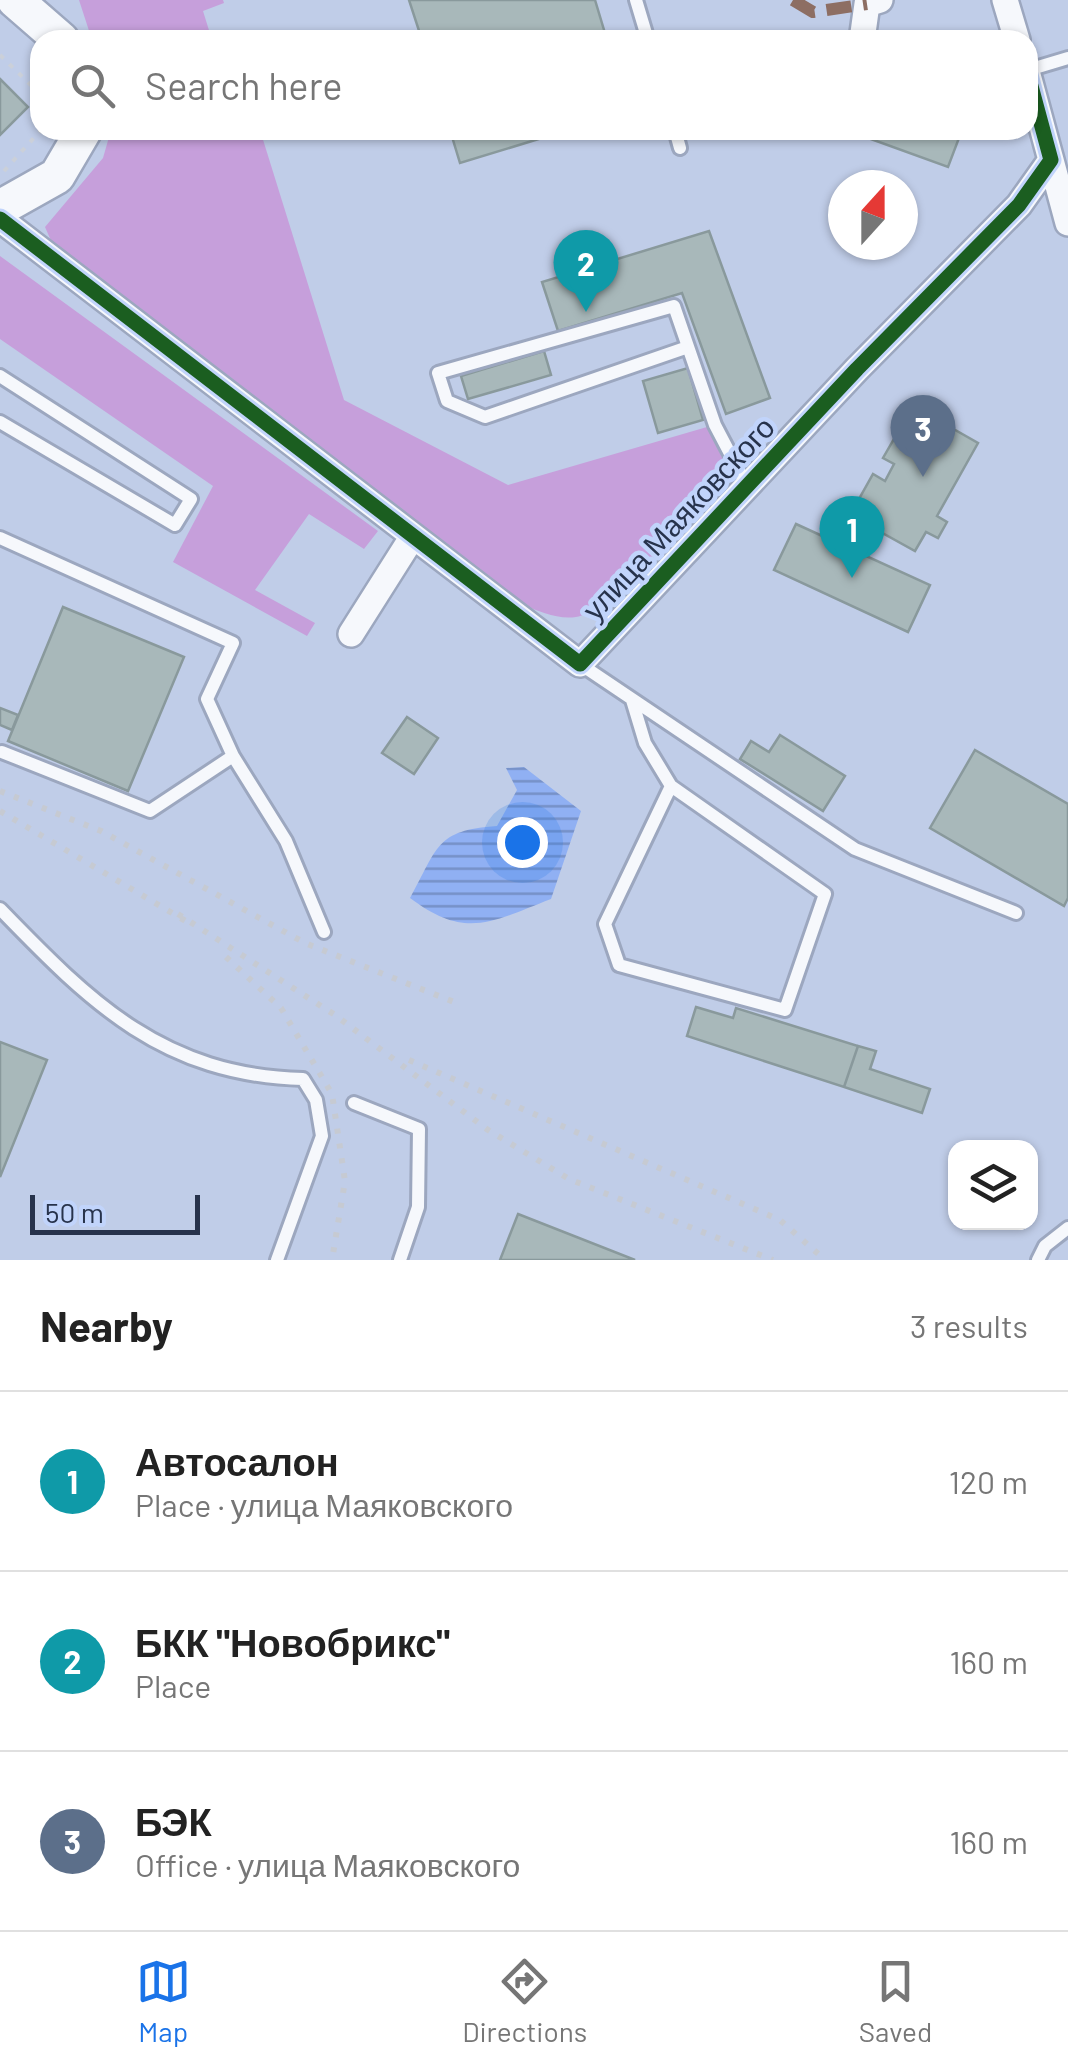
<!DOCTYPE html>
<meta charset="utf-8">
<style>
:root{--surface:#fff;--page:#f6f6f6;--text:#222;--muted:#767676;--line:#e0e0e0;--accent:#1a73e8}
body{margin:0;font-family:Barlow,sans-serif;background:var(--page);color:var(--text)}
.controls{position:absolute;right:30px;bottom:30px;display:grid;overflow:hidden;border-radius:20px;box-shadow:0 2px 8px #0004}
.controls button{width:90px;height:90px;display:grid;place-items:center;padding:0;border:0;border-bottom:2px solid var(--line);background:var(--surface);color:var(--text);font:50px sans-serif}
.compass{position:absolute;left:828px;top:170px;width:90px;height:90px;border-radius:50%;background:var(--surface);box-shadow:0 2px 8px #0004;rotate:21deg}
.scale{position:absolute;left:30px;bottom:25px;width:170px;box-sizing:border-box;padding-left:10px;border:5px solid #27334c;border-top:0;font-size:28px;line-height:35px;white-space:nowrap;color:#27334c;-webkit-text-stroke:8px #c1d4fb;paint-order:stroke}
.you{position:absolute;left:522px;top:842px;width:35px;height:35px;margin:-25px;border:8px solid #fff;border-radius:50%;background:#1a73e8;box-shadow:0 0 0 15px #1a73e833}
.badge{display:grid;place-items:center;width:65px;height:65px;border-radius:50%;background:var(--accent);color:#fff;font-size:32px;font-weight:700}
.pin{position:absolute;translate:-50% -82px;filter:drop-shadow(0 2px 5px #0008)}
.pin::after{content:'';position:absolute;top:52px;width:35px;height:30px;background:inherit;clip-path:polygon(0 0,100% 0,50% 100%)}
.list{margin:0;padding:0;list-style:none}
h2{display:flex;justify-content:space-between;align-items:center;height:130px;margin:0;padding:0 40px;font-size:42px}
h2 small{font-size:32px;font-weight:400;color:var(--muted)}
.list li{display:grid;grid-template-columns:65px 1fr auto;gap:30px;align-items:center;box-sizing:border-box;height:180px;padding:0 40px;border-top:2px solid var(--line)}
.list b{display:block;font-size:38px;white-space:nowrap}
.list p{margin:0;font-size:32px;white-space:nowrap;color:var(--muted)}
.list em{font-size:32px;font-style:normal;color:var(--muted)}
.icon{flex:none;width:55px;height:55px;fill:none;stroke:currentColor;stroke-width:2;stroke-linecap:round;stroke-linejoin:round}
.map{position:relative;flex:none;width:1068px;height:1260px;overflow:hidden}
.search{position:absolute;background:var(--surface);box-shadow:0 2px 8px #0004;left:30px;right:30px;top:30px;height:110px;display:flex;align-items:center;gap:25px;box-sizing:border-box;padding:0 35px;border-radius:30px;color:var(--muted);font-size:38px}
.sheet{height:670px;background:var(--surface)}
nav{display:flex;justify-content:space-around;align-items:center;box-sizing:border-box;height:140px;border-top:2px solid var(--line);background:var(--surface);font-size:28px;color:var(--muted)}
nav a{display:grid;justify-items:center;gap:5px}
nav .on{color:var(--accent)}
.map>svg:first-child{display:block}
.grass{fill:#c69fdb}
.water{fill:url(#water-rules)}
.building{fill:#a8b8ba;stroke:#89999c;stroke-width:2.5}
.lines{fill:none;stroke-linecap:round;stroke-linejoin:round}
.lane-casing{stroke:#9ca7bf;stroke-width:18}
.street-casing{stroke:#9ca7bf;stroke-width:30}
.secondary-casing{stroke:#9ca7bf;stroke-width:40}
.path{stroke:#cbd0d9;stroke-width:4;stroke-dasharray:5 8;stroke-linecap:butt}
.lane{stroke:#f6f8fc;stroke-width:12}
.street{stroke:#f6f8fc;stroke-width:25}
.secondary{stroke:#f6f8fc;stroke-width:35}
.rail{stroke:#c6cad2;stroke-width:6;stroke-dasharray:5 10;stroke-linecap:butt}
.quiet{stroke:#8d6e63;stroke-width:12;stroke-dasharray:25 12;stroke-linecap:butt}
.cycleway-casing{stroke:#c1d4fb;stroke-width:21}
.cycleway{stroke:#1b5e20;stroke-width:15}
.labels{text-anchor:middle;stroke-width:9;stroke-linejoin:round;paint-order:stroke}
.street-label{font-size:30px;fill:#27334c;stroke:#c1d4fb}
</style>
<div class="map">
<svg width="1068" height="1260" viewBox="0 0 1068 1260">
<defs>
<pattern id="water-rules" width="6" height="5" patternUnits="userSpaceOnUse" patternTransform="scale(2.5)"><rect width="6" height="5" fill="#90b0f3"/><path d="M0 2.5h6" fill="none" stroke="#7690c7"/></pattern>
</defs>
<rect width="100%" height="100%" fill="#c0cde8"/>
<path class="grass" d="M79 0H223L224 3 203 11 212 40H92Z
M111 130H260L344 400 508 485 707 427 731 475C700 507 614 611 576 617 558 620 539 611 523 605L56 252 45 227 103 158Z
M0 256 378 531 364 549 309 514 255 590 315 623 307 636 173 562 213 486 0 339Z"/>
<path class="water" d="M524 767 581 811 551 899C491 922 466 940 410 898 438 848 435 830 497 826L517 790 506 768Z"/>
<path class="building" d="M409 0H595L607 40H422Z
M0 79 28 107 0 135Z
M450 130H568L460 163Z
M846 130H962L948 167Z
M709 231 770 398 726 414 682 293 558 331 542 282Z
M544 351 551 375 468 399 461 376Z
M688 368 703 420 658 433 643 381Z
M913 406 978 443 937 516 947 522 938 538 926 532 915 551 850 515 873 474 885 481 894 464 883 458Z
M796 524 930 585 908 632 774 570Z
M63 607 184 657 128 791 8 741Z
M0 708 18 715 12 730 0 725Z
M407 717 438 738 414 774 382 753Z
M780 735 845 776 823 811 740 759 751 741 769 752Z
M975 750 1068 804V898L1064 906 930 828Z
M696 1007 733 1018 736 1008 858 1046 844 1087 687 1036Z
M0 1042 47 1060 0 1177Z
M858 1046 876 1051 870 1069 930 1089 922 1113 844 1087Z
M518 1214 635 1260H500Z"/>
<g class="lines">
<g class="lane-casing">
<path id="lane" d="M636 0 648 40
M1028 70 1068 58
M675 130 680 148
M688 347 485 417 447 401 438 373 674 306 715 425 747 486
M0 376 191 499 175 525 0 422
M0 538 233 643 207 699 233 756 150 811 2 752
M580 664 855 849 1016 913
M632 700 645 743 671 786 825 894 785 1010 619 965 605 924 671 786
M233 756 286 841 324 932
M0 909C92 1004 163 1075 303 1079L316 1100 322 1136 277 1260
M354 1103 419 1129 418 1207 400 1260
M1038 1260 1045 1246 1068 1228"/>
</g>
<g class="street-casing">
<path id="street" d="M1005 0 1017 40
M862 40 867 4 880 0
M1051 160 1068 223
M0 219 580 664 857 369 1019 205 1051 160 1028 75
M351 634 413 536"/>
</g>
<g class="secondary-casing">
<path id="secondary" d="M15 0 61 40
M0 208 57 176 84 130"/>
</g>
<path class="path" d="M0 55 40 94
M4 171 41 130"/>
<use href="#lane" class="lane"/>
<use href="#street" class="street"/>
<use href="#secondary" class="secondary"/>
<path class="rail" d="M0 791 101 831 305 943 454 1002
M0 811 189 923
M178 914 335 1015 488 1130 569 1179 773 1260
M226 957 281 1008 332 1094 345 1181 332 1260
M409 1060 780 1220 825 1260"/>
<path class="quiet" d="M793 0 813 12 867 4"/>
<g class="cycleway-casing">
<path id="cycleway" d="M0 219 580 664 857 369 1019 205 1051 160 1028 75"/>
</g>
<use href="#cycleway" class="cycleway"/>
</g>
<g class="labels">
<g class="street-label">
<text transform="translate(679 519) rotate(-47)" y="10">улица Маяковского</text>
</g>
</g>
</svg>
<div class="controls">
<button><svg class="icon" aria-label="layers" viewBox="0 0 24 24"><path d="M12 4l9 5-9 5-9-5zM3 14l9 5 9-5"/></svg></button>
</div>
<svg class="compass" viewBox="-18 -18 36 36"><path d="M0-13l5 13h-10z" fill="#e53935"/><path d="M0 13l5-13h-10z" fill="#767676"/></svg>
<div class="scale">50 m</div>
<div class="you"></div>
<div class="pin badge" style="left:852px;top:578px;background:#0f9aa8">1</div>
<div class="pin badge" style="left:586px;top:312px;background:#0f9aa8">2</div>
<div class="pin badge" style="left:923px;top:477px;background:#5c6f8a">3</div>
<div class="search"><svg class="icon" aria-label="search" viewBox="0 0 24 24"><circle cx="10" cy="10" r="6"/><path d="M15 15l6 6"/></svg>Search here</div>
</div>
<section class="sheet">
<h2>Nearby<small>3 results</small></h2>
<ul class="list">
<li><span class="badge" style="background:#0f9aa8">1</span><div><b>Автосалон</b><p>Place · улица Маяковского</p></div><em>120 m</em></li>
<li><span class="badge" style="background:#0f9aa8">2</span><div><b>БКК &quot;Новобрикс&quot;</b><p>Place</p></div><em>160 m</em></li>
<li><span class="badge" style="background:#5c6f8a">3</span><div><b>БЭК</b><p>Office · улица Маяковского</p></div><em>160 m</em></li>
</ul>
</section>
<nav>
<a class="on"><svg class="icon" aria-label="map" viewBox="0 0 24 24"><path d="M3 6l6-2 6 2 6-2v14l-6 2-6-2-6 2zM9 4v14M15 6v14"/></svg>Map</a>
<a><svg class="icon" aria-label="directions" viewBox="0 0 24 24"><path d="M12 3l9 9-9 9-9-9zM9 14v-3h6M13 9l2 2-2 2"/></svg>Directions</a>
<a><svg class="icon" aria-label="saved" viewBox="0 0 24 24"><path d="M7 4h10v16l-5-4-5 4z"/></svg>Saved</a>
</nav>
